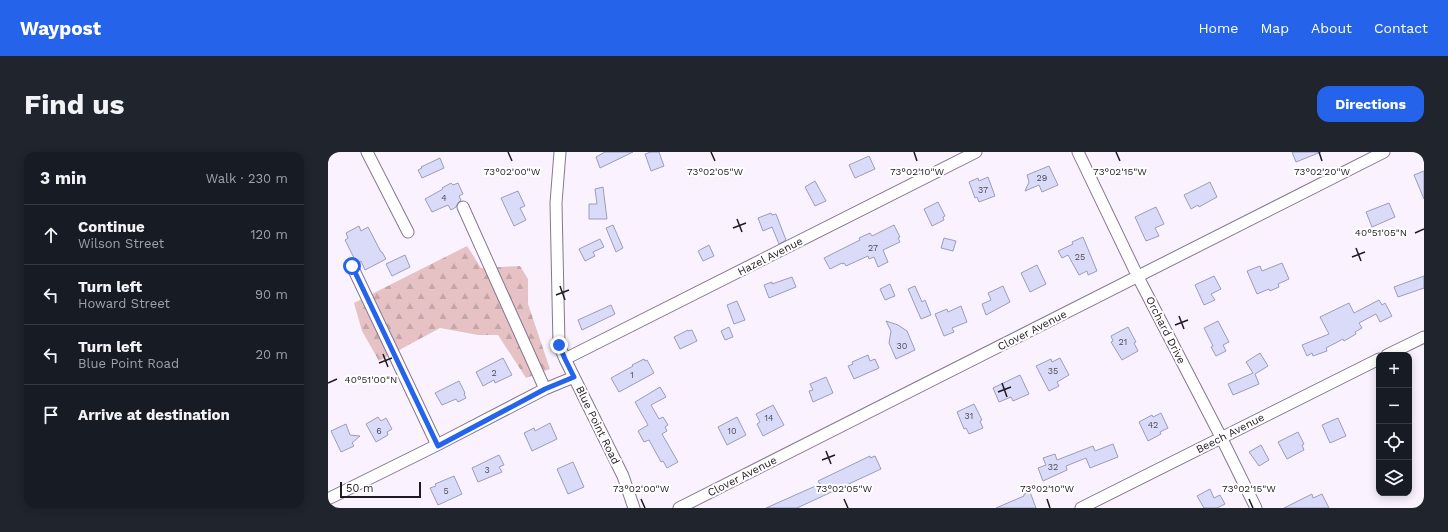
<!DOCTYPE html>
<meta charset="utf-8">
<style>
:root{--surface:#171b24;--page:#20242c;--text:#f1f3f6;--muted:#9ea1a6;--line:#363941;--accent:#2563eb}
body{margin:0;font-family:"Work Sans",sans-serif;background:var(--page);color:var(--text)}
.controls{position:absolute;right:12px;bottom:12px;display:grid;overflow:hidden;border-radius:8px;box-shadow:0 2px 10px #0003}
.controls button{width:36px;height:36px;display:grid;place-items:center;padding:0;border:0;border-bottom:1px solid var(--line);background:var(--surface);color:var(--text);font:20px sans-serif}
.scale{position:absolute;left:12px;bottom:10px;width:81px;box-sizing:border-box;padding-left:4px;border:2px solid #201924;border-top:0;font-size:11px;line-height:14px;white-space:nowrap;color:#201924;-webkit-text-stroke:3px #fff;paint-order:stroke}
.stop{position:absolute;width:12px;height:12px;margin:-9px;border:3px solid #2563eb;border-radius:50%;background:#fff}
.stop.end{background:#2563eb;border-color:#fff;box-shadow:0 1px 4px #0008}
.list{margin:0;padding:0;list-style:none}
h2{display:flex;justify-content:space-between;align-items:center;height:52px;margin:0;padding:0 16px;font-size:17px}
h2 small{font-size:13px;font-weight:400;color:var(--muted)}
.list li{display:grid;grid-template-columns:26px 1fr auto;gap:12px;align-items:center;box-sizing:border-box;height:60px;padding:0 16px;border-top:1px solid var(--line)}
.list b{display:block;font-size:15px;white-space:nowrap}
.list p{margin:0;font-size:13px;white-space:nowrap;color:var(--muted)}
.list em{font-size:13px;font-style:normal;color:var(--muted)}
.icon{flex:none;width:22px;height:22px;fill:none;stroke:currentColor;stroke-width:2;stroke-linecap:round;stroke-linejoin:round}
.map{position:relative;flex:none;width:1096px;height:356px;overflow:hidden;border-radius:12px}
header{display:flex;align-items:center;gap:24px;box-sizing:border-box;height:56px;padding:0 20px;background:var(--accent);color:#fff}
header strong{font-size:19px}
nav{display:flex;gap:22px;margin-inline-start:auto;font-size:14px}
.intro{display:flex;align-items:center;justify-content:space-between;box-sizing:border-box;height:96px;padding:0 24px}
h1{margin:0;font-size:28px}
.button{padding:10px 18px;border-radius:12px;background:var(--accent);color:#fff;font-size:14px;font-weight:700}
main{display:flex;gap:24px;padding:0 24px}
aside{flex:1;background:var(--surface);border-radius:12px;box-shadow:0 2px 10px #0003}
.map>svg:first-child{display:block}
.forest{fill:url(#forest-firs)}
.building{fill:#dadbf8;stroke:#9b9cbb}
.lines{fill:none;stroke-linecap:round;stroke-linejoin:round}
.minor-casing{stroke:#877690;stroke-width:13}
.minor{stroke:#fff;stroke-width:11}
.route{stroke:#2563eb;stroke-width:5}
.ticks{fill:none;stroke:#201924;stroke-width:1.5}
.labels{text-anchor:middle;stroke-width:4;stroke-linejoin:round;paint-order:stroke}
.number-label{font-size:9px;fill:#4e4a59}
.street-label{font-size:11px;fill:#201924;stroke:#fff}
.ticks-label{font-size:10px;text-anchor:middle;fill:#201924;stroke:#fff;stroke-width:4;stroke-linejoin:round;paint-order:stroke}
</style>
<header>
<strong>Waypost</strong>
<nav><a>Home</a><a>Map</a><a>About</a><a>Contact</a></nav>
</header>
<div class="intro"><h1>Find us</h1><a class="button">Directions</a></div>
<main>
<aside>
<h2>3 min<small>Walk · 230 m</small></h2>
<ul class="list">
<li><svg class="icon" aria-label="ahead" viewBox="0 0 24 24"><path d="M12 20V5M6 11l6-6 6 6"/></svg><div><b>Continue</b><p>Wilson Street</p></div><em>120 m</em></li>
<li><svg class="icon" aria-label="left" viewBox="0 0 24 24"><path d="M17 20v-9H6M10 6l-5 5 5 5"/></svg><div><b>Turn left</b><p>Howard Street</p></div><em>90 m</em></li>
<li><svg class="icon" aria-label="left" viewBox="0 0 24 24"><path d="M17 20v-9H6M10 6l-5 5 5 5"/></svg><div><b>Turn left</b><p>Blue Point Road</p></div><em>20 m</em></li>
<li><svg class="icon" aria-label="arrive" viewBox="0 0 24 24"><path d="M6 21V4h12l-3 4 3 4H6"/></svg><div><b>Arrive at destination</b></div></li>
</ul>
</aside>
<div class="map">
<svg width="1096" height="356" viewBox="0 0 1096 356">
<defs>
<pattern id="forest-firs" width="22" height="20" patternUnits="userSpaceOnUse"><rect width="22" height="20" fill="#e6c2c4"/><path d="M5 1l3.5 6h-7zM16 11l3.5 6h-7z" fill="#c5a6a8"/></pattern>
</defs>
<rect width="100%" height="100%" fill="#faf3ff"/>
<path class="forest" d="M139 94 153 116 192 114 200 127V152L222 217 198 226 170 183H150L112 176 51 209 34 179 26 151Z"/>
<path class="building" d="M277 0H305L272 16 268 5Z
M323 0H331L336 14 323 19 317 2Z
M964 0H993L968 10Z
M541 4 547 17 527 26 521 13Z
M112 6 116 16 94 26 90 18 94 16 93 15Z
M721 14 730 33 714 40 711 33 697 39 701 30 699 23Z
M1096 19V47L1086 23Z
M660 25 667 44 651 50 649 45 647 46 641 30 650 26 651 29Z
M487 29 498 49 487 54 477 35Z
M882 30 889 45 871 55 870 53 863 57 856 43Z
M123 31 125 33 130 31 135 42 131 44 133 48 130 51 128 55 123 58 120 53 104 60 97 47 115 37 114 36Z
M275 35 279 67H261V52H269L267 37Z
M190 39 197 54 192 56 198 68 186 74 173 46Z
M610 50 617 64 615 65 616 68 604 74 596 57Z
M1061 51 1067 65 1044 75 1038 60Z
M828 55 836 72 827 76 831 84 818 89 807 65Z
M443 61 444 63 448 62 458 88 451 92 444 75 435 79 430 66Z
M285 73 295 96 288 100 278 76Z
M566 73 572 85 570 86 572 90 555 98 560 110 550 115 546 105 541 107 540 104 518 114 516 111 514 112V111L502 117 496 106 532 88 531 86 542 81 544 84Z
M31 74 33 79 40 75 53 100H54L58 107 37 118 33 109 30 111 27 108 17 88 20 86 18 81Z
M755 85 769 119 760 123 759 119 751 123 740 103 734 106 730 99 745 92 744 90Z
M616 86 628 89 625 99 613 96Z
M272 87 276 95 265 100 267 104 257 109 251 97Z
M381 93 386 104 375 109 370 99Z
M77 103 82 115 64 124 58 112Z
M954 111 961 127 950 132 951 135 942 139 941 137 929 142 919 119 932 114 934 119Z
M709 113 718 132 702 140 693 121Z
M886 124 893 137 883 142 887 148 876 153 867 133Z
M1096 124V136L1070 145 1066 135Z
M464 125 468 135 441 146 436 133 444 130V132Z
M562 132 567 144 557 148 552 137Z
M587 134 594 150 597 148 603 163 593 167 580 137Z
M675 134 682 150 658 163 654 152 663 148 660 141Z
M1051 148 1054 153 1057 151 1064 164 1052 170 1048 162 1031 171 1034 176 1027 180 1028 182 1016 189 1015 187 998 196 999 199 985 204 984 201 979 204 974 193 1001 182 992 165 1021 151 1026 161Z
M409 149 417 168 406 172 399 153Z
M283 153 287 162 254 178 250 168Z
M633 154 639 170 624 176 626 180 616 184 607 162 619 157 620 160Z
M558 169 570 173 579 179 587 198 568 207 561 191 563 179Z
M890 169 901 190 895 193 898 199 888 204 883 195 885 194 876 176Z
M401 175 405 185 397 188 393 179Z
M800 175 808 190 806 191 810 199 794 208 783 190 785 189 783 184Z
M360 178V179L364 178 369 189 352 197 346 185Z
M932 201 940 214 927 222 931 232 905 243 900 232 925 221 918 210Z
M540 203 542 209 547 207 551 216 526 227 520 214 525 212 524 210Z
M175 206 184 223 167 231 166 228 155 234 148 220Z
M732 206 741 223 729 230 731 234 721 239 708 214 723 207 724 210Z
M316 207 317 209 319 208 326 221 291 240 283 226 305 214 304 213Z
M692 223 701 242 685 249 683 245 671 250 665 236Z
M498 225 505 241 485 250 481 239 485 238 482 232Z
M131 229 137 241 136 242 138 246 130 250 128 247 114 253 107 241Z
M332 235 338 245 323 253 331 267 335 265 340 273 337 275 339 279 334 282 350 310 339 316 335 309 333 310 321 288 316 290 310 279 320 273 307 250Z
M646 252 654 268 652 269 655 276 641 282 638 276 636 277 629 260Z
M445 253 456 273 435 284 429 272 432 270 428 262Z
M833 261 840 276 832 280 833 282 820 289 811 270 824 263 825 265Z
M50 265 53 269 58 266 64 277 59 280 60 283 48 290 38 272Z
M409 265 418 283 399 293 390 275Z
M1010 266 1018 284 1002 291 994 273Z
M222 271 229 287 204 299 196 281 206 276 207 279Z
M18 272 22 283 32 284 24 291 26 294 13 300 3 279Z
M970 280 976 292 974 293 976 298 959 307 950 290Z
M785 292 790 305 762 316 758 306 738 314 739 318 715 329 710 316 718 313 715 306 727 302 729 308 765 294 767 299Z
M933 293 941 308 931 314 921 300Z
M171 303 176 313 171 315 174 320 150 330 144 316Z
M542 304V306L547 304 553 317 469 356H438L492 332 490 329Z
M245 310 256 335 240 342 229 317Z
M126 324 134 342 110 353 102 336 108 334 107 332Z
M882 337 886 346 892 343 897 352 889 356H876L869 344Z
M702 340 708 356H668L696 344V342Z
M984 342 985 346 994 342 1001 356H956Z"/>
<g class="lines">
<g class="minor-casing">
<path id="minor" d="M39 0 80 80
M232 0 228 51 231 193 237 207 295 324 306 356
M750 0 810 125 893 285 928 356
M135 55 217 237
M24 114 109 293
M1059 203 1096 185
M237 207 648 0
M2 346 109 293 217 237 246 225
M351 356 1056 0
M753 356 1051 207"/>
</g>
<use href="#minor" class="minor"/>
</g>
<g class="lines">
<path class="route" d="M24 114 110 294 217 237 246 225 237 207 231 193"/>
</g>
<path class="ticks" d="M180 0 184 9M383 0 387 9M586 0 589 9M788 0 792 9M991 0 994 9M409 67 414 80M405 76 418 71M1087 81 1096 77M1028 96 1033 109M1024 105 1037 100M232 134 237 148M228 143 241 138M851 164 856 177M847 173 860 168M55 202 60 215M51 211 64 206M0 231 9 227M674 231 679 245M670 240 683 235M498 299 503 312M494 308 507 303M313 347 317 356M516 347 520 356M719 347 722 356M921 347 925 356"/>
<g class="labels">
<g class="number-label">
<text x="714" y="29">29</text>
<text x="655" y="41">37</text>
<text x="116" y="49">4</text>
<text x="545" y="99">27</text>
<text x="752" y="108">25</text>
<text x="795" y="193">21</text>
<text x="574" y="197">30</text>
<text x="725" y="222">35</text>
<text x="166" y="224">2</text>
<text x="304" y="226">1</text>
<text x="641" y="267">31</text>
<text x="441" y="269">14</text>
<text x="825" y="276">42</text>
<text x="51" y="282">6</text>
<text x="404" y="282">10</text>
<text x="725" y="318">32</text>
<text x="159" y="321">3</text>
<text x="118" y="342">5</text>
</g>
<g class="street-label">
<text transform="translate(442 104) rotate(-27)" y="4">Hazel Avenue</text>
<text transform="translate(704 178) rotate(-27)" y="4">Clover Avenue</text>
<text transform="translate(838 178) rotate(63)" y="4">Orchard Drive</text>
<text transform="translate(270 273) rotate(64)" y="4">Blue Point Road</text>
<text transform="translate(902 281) rotate(-27)" y="4">Beech Avenue</text>
<text transform="translate(414 324) rotate(-27)" y="4">Clover Avenue</text>
</g>
</g>
<g class="ticks-label">
<text x="184" y="23">73°02'00"W</text>
<text x="387" y="23">73°02'05"W</text>
<text x="589" y="23">73°02'10"W</text>
<text x="792" y="23">73°02'15"W</text>
<text x="994" y="23">73°02'20"W</text>
<text x="1053" y="84">40°51'05"N</text>
<text x="43" y="231">40°51'00"N</text>
<text x="313" y="340">73°02'00"W</text>
<text x="516" y="340">73°02'05"W</text>
<text x="719" y="340">73°02'10"W</text>
<text x="921" y="340">73°02'15"W</text>
</g>
</svg>
<div class="controls">
<button>+</button>
<button>−</button>
<button><svg class="icon" aria-label="locate" viewBox="0 0 24 24"><circle cx="12" cy="12" r="6"/><path d="M12 2v4M12 18v4M2 12h4M18 12h4"/></svg></button>
<button><svg class="icon" aria-label="layers" viewBox="0 0 24 24"><path d="M12 4l9 5-9 5-9-5zM3 14l9 5 9-5"/></svg></button>
</div>
<div class="scale">50 m</div>
<div class="stop" style="left:24px;top:114px"></div>
<div class="stop end" style="left:231px;top:193px"></div>
</div>
</main>
